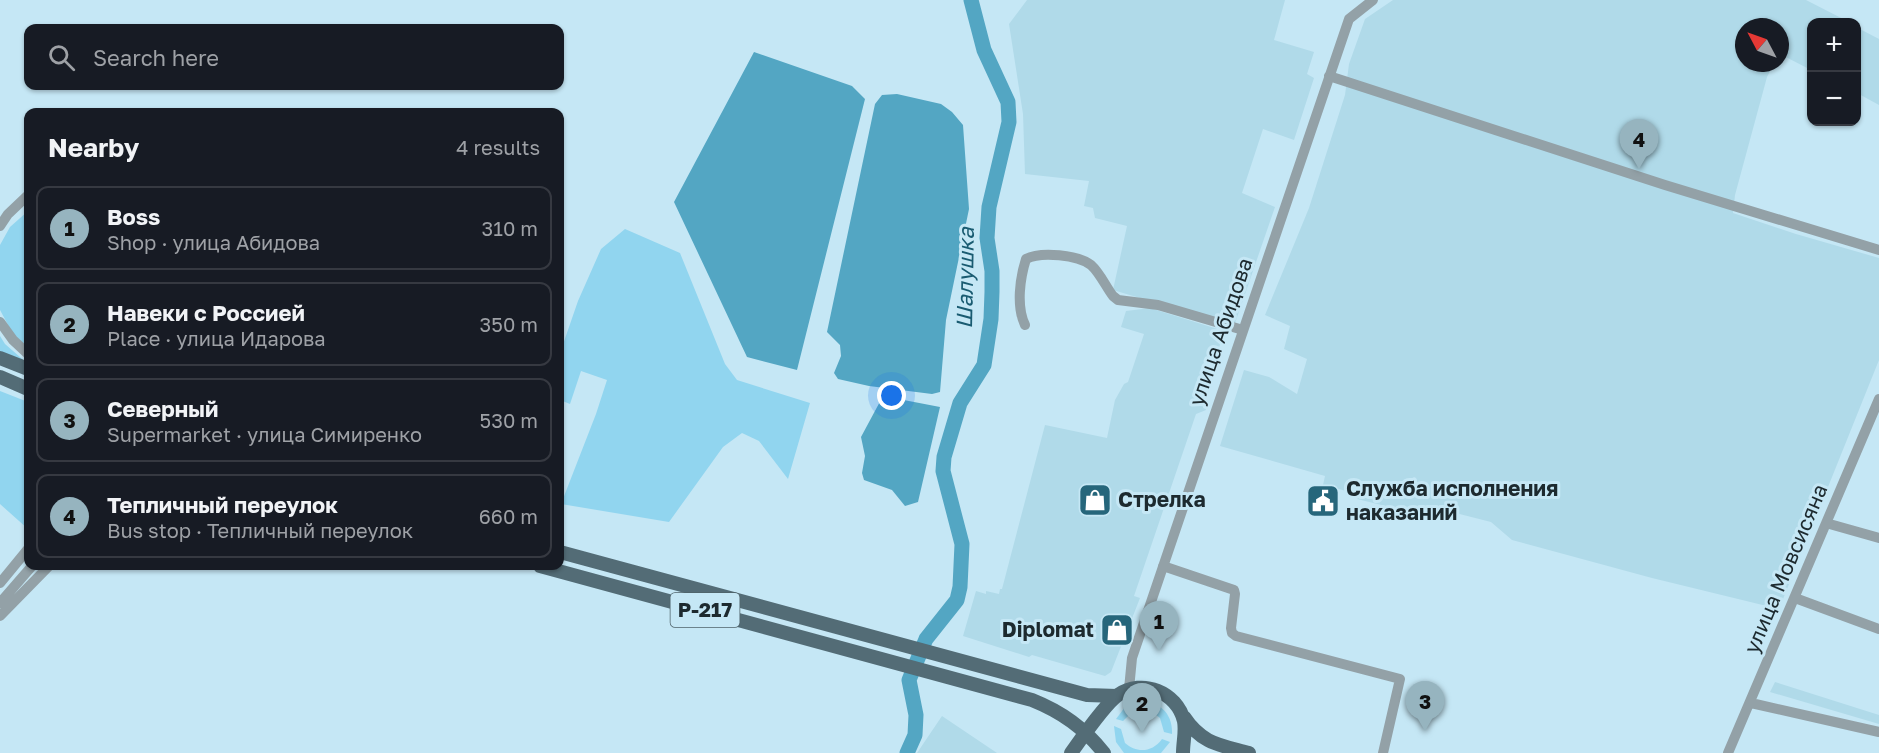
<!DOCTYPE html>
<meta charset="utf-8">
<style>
:root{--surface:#171b24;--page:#242831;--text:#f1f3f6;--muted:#9ea1a6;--line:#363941;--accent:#96b4bf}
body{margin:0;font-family:"Golos Text",sans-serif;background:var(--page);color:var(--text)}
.controls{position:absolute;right:18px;top:18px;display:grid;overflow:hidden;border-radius:12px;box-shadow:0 2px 4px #0004}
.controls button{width:54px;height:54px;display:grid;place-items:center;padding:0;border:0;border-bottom:2px solid var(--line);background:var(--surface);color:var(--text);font:30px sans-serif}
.compass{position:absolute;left:1735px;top:18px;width:54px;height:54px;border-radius:50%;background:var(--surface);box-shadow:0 2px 4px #0004;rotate:311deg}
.you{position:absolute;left:892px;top:396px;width:21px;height:21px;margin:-15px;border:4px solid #fff;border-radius:50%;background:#1a73e8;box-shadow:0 0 0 9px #1a73e833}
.badge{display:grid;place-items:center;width:39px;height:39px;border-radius:50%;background:var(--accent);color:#111;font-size:20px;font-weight:700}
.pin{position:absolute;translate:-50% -50px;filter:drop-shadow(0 2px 3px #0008)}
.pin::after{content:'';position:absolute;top:32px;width:21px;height:18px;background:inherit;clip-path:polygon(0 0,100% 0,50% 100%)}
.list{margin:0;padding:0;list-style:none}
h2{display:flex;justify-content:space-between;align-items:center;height:78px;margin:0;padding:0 24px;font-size:26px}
h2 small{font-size:20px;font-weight:400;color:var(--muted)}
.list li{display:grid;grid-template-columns:39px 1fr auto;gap:18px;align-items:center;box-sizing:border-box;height:84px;margin:0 12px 12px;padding:0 12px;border:2px solid var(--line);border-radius:12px}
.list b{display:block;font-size:22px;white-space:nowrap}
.list p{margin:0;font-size:20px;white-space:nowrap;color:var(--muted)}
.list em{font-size:20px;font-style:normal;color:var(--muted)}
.icon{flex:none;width:33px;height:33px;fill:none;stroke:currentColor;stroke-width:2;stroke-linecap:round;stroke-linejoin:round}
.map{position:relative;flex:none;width:1879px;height:753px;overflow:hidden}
.search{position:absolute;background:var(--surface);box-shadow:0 2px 4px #0004;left:24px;top:24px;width:540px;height:66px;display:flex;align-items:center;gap:15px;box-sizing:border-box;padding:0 21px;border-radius:12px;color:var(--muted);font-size:22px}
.panel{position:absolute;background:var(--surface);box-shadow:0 2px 4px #0004;left:24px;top:108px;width:540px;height:462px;border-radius:12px}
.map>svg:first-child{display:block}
.built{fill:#b0dae9}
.green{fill:#91d5ef}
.water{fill:#53a6c3}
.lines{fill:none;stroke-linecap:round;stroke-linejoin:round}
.river{stroke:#53a6c3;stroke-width:15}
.minor{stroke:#93a1a7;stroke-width:10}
.major{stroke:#536c76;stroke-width:14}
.labels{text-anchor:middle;stroke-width:6;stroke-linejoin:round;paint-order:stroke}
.shield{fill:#c5e7f5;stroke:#4f636a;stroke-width:1.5}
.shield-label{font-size:20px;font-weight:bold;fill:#1d2a2f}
.street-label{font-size:21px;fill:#1d2a2f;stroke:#c5e7f5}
.poi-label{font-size:21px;font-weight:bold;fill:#1d2a2f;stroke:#c5e7f5;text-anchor:start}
.water-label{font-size:22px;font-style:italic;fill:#195b71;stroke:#c5e7f5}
</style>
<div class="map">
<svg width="1879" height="753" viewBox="0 0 1879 753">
<rect width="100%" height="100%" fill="#c5e7f5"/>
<path class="built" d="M1027 0H1285L1274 40 1314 52 1307 74 1314 78 1294 140 1263 129 1242 193 1275 207 1234 326 1113 290 1127 226 1095 218 1093 208 1084 206 1089 181 1025 174 1023 114 1009 24Z
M1393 0H1806L1849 22H1812L1811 70 1780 54V27H1744V63H1774L1767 77 1735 195 1733 213 1796 234 1879 258V360L1779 609 1652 578 1512 540 1491 522 1432 507 1426 516 1357 499 1358 494 1323 485 1325 476 1220 446 1244 370 1269 377 1297 394 1307 359 1284 349 1290 326 1265 315 1309 208 1345 95 1349 64 1365 19Z
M1856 27 1879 39V105L1857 93Z
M1150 308 1224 331 1204 399 1206 410 1196 414 1134 596 1140 598 1111 672 1105 676 1032 655 1029 657 963 636 976 591 986 594V591L999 594 1000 589H1002L1045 425 1107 438 1115 400 1124 384 1128 382 1144 334 1121 327 1126 311Z
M1775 682 1879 715V724L1770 692Z
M942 716 997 753H917Z"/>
<path class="green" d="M28 211V347L14 336 0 310V245L10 227Z
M625 229 680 253 725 364 737 380 810 403 788 479 759 441 742 433 723 447 669 522 561 504 596 414 607 380 581 371 570 404 560 400V353L578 301 601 249Z
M0 336 5 344 28 364 0 353Z
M0 391 28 402V529L0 504Z
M1140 701C1160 701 1173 714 1172 734L1164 732 1160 718 1148 709 1133 711 1123 721 1116 719 1125 707Z
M1114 726 1121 729 1125 743C1136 753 1152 753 1162 739L1170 742 1161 753H1124L1116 742Z"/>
<path class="water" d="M754 52 852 86 865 99 797 370 747 357 674 202Z
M897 94 941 104 952 112 963 125 969 209 946 320 940 392 932 394 869 386 838 379 834 373 841 356 840 345 827 332 875 104 882 95Z
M883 396 940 407 918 502 905 506 892 490 864 480 862 473 865 456 861 437Z"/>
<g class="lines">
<path class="river" d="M907 753 915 735 916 715 909 680 926 639 957 600 960 587 962 544 943 471 944 457 960 403 984 365 991 319 992 292V271L987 238 989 207 1009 122 1008 102 984 50 971 0"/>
<path class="minor" d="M1329 76 1665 185 1879 250
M0 226 8 214 28 195
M0 322 13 340 28 354
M1025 325C1016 306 1020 278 1026 259 1041 251 1078 255 1091 265 1100 273 1106 287 1113 296L1118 300 1158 305 1243 330
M1826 523 1879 538
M1163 566 1234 590 1235 594 1231 628 1232 633 1236 636 1400 679 1383 753
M0 583 28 549
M1795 598 1879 629
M0 603 32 566
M0 616 49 566
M1129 689 1132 658 1349 19 1373 0
M1751 703 1879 732
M1728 753 1879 399"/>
<path class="major" d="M0 358 28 369
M0 377 28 389
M560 552 1087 695 1117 696
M540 566 1032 700C1062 712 1084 728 1104 753
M1184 717C1202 744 1220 745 1249 753
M1071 753C1081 739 1105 704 1118 695 1142 678 1177 692 1184 721 1186 732 1183 742 1183 753"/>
</g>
<defs>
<g id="shop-square" transform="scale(1.725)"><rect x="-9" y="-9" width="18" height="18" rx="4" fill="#26667b" stroke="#c5e7f5"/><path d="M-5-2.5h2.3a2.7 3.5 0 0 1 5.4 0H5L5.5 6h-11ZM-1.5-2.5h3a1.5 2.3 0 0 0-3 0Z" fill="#fff"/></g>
<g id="civic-square" transform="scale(1.725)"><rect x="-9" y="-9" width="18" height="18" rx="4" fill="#26667b" stroke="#c5e7f5"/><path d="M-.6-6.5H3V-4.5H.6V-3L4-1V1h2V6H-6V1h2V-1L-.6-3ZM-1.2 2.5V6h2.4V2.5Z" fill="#fff"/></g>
</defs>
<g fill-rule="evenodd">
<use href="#shop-square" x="1095" y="500"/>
<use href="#civic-square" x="1323" y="501"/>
<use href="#shop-square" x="1117" y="630"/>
</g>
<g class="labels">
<rect class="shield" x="670.5" y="593" width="69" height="34" rx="4.5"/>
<g class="shield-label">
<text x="705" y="617">Р-217</text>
</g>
<g class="street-label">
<text transform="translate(1221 332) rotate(-71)" y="7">улица Абидова</text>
<text transform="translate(1786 569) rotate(-67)" y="7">улица Мовсисяна</text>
</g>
<g class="poi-label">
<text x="1346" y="496">Служба исполнения<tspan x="1346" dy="24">наказаний</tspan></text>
<text x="1118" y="507">Стрелка</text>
<text x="1094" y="637" text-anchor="end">Diplomat</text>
</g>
<g class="water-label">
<text transform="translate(965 278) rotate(-89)" y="8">Шалушка</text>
</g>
</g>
</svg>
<div class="controls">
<button>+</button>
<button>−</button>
</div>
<svg class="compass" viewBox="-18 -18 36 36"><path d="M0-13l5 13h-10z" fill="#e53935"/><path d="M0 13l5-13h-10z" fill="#9ea1a6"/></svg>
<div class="you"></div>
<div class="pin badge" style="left:1159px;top:651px">1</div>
<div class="pin badge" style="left:1142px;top:733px">2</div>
<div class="pin badge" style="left:1425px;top:731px">3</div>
<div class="pin badge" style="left:1639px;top:169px">4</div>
<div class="search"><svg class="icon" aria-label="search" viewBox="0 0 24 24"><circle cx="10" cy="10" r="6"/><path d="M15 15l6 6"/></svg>Search here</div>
<section class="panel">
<h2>Nearby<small>4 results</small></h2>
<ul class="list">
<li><span class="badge">1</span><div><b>Boss</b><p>Shop · улица Абидова</p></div><em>310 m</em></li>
<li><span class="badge">2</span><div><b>Навеки с Россией</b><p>Place · улица Идарова</p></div><em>350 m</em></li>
<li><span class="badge">3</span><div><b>Северный</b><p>Supermarket · улица Симиренко</p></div><em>530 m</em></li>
<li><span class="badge">4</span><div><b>Тепличный переулок</b><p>Bus stop · Тепличный переулок</p></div><em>660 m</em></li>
</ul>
</section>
</div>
